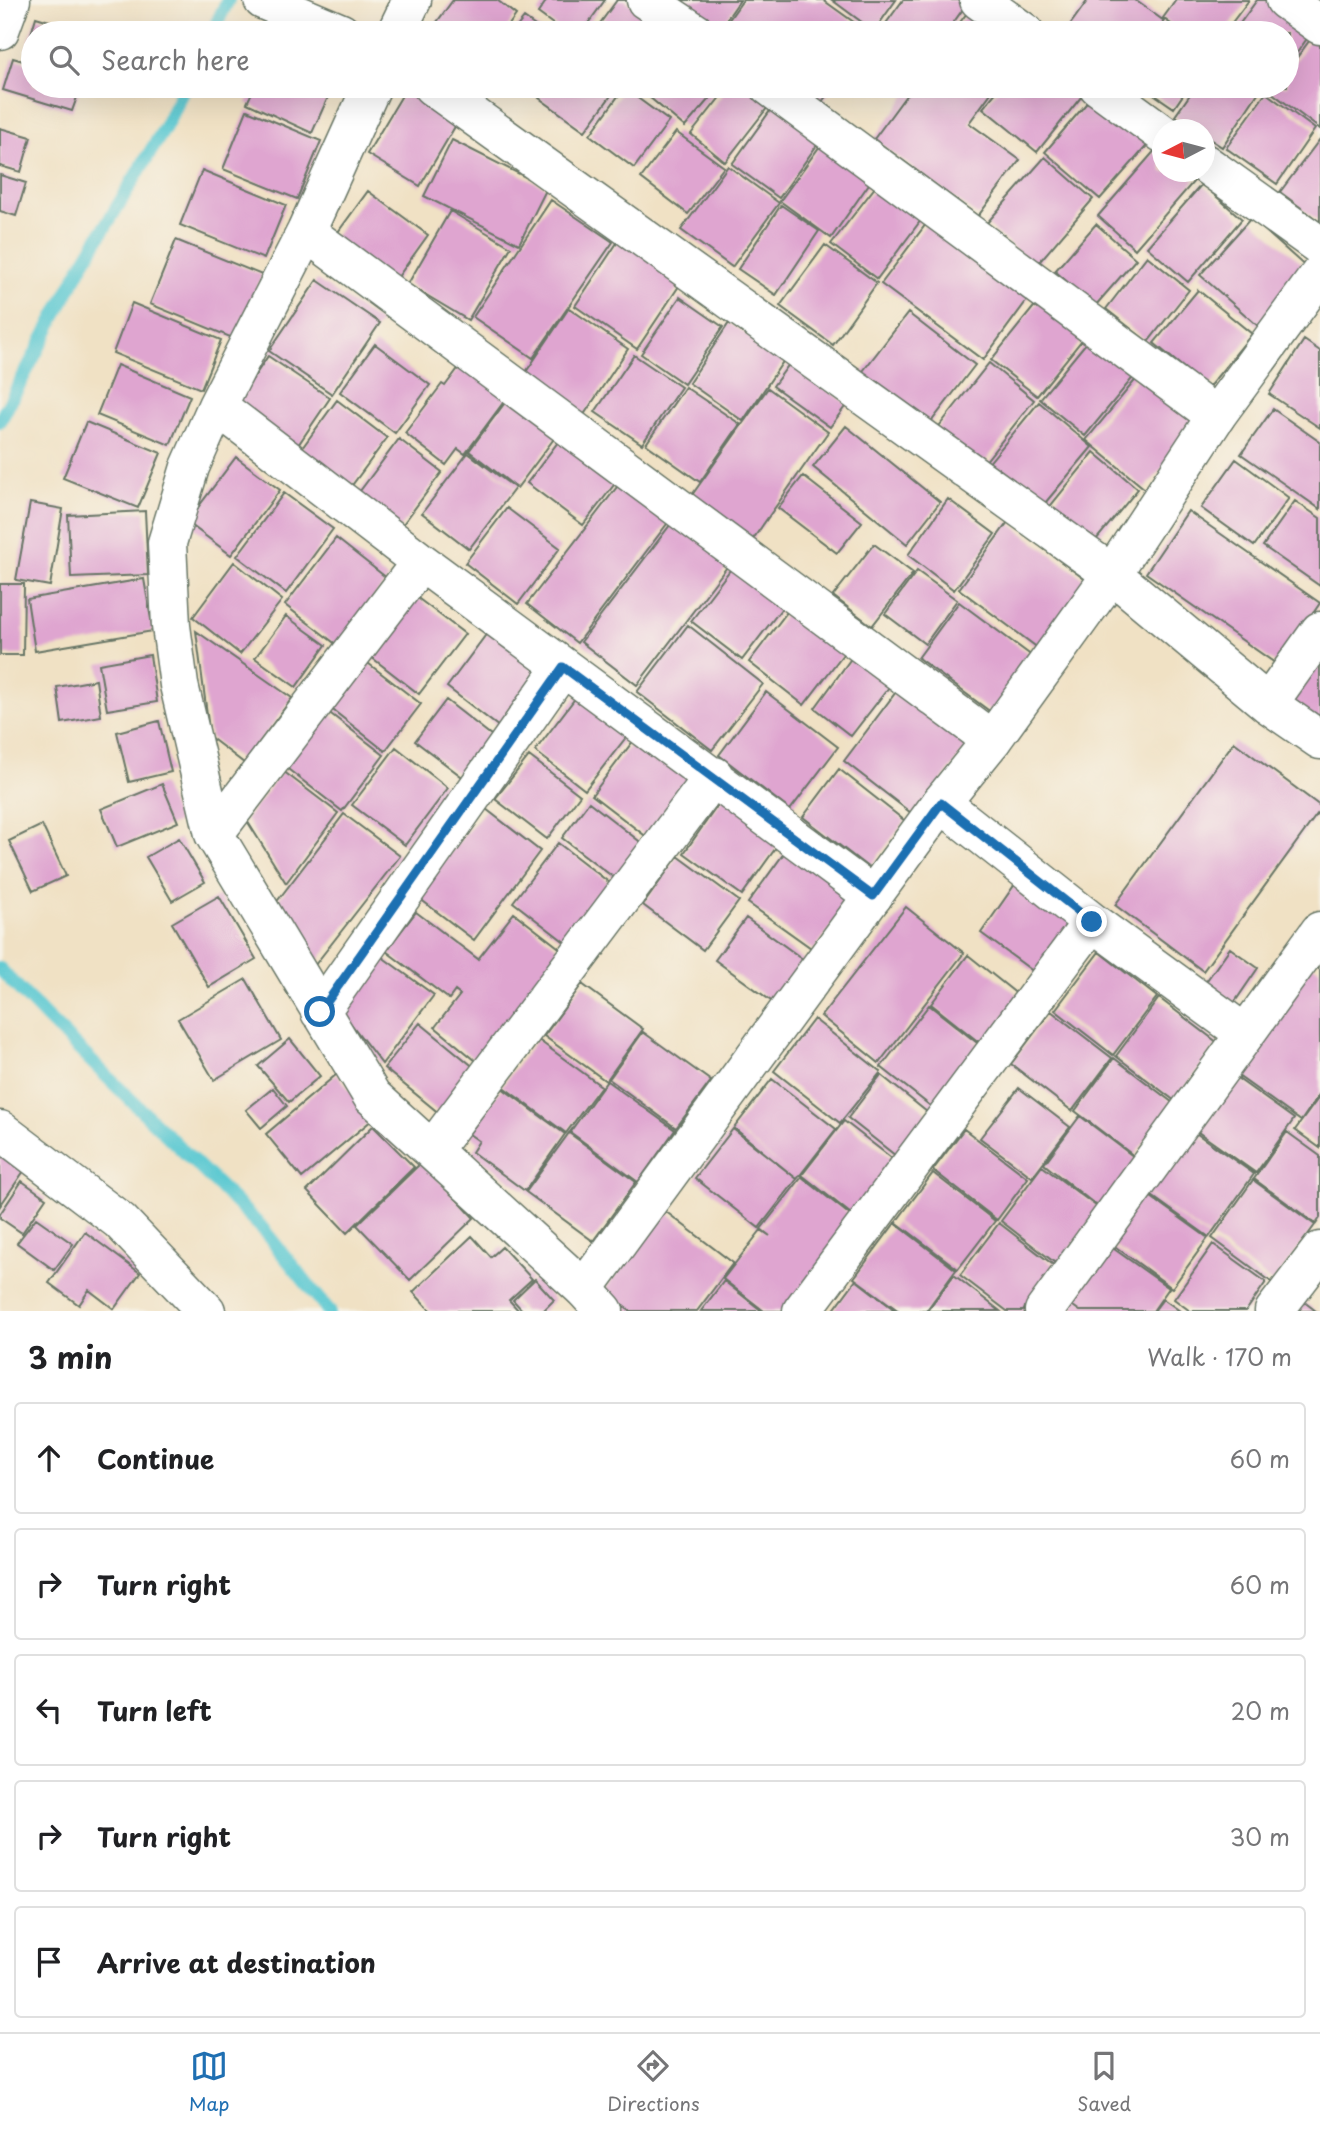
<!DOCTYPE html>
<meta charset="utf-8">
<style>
:root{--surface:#fff;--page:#f2f2f2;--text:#202124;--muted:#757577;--line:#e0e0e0;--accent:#1f6fb2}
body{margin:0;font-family:"Playpen Sans",sans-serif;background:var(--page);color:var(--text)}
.compass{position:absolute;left:1152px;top:119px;width:63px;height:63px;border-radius:50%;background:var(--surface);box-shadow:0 7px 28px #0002;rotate:264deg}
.stop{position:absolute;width:21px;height:21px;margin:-16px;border:5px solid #1f6fb2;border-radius:50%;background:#fff}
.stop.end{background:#1f6fb2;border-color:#fff;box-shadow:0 2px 7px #0008}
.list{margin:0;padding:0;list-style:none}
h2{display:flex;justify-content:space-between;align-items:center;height:91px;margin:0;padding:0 28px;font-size:30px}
h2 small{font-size:23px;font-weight:400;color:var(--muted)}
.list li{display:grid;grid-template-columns:46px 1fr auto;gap:21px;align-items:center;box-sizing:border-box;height:112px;margin:0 14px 14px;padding:0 14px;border:2px solid var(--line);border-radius:7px}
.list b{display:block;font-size:26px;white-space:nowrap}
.list em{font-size:23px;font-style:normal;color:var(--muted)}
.icon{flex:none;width:38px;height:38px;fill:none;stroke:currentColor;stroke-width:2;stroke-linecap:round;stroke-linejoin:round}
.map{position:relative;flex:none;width:1320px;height:1311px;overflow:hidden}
.search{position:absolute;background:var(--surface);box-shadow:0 7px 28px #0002;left:21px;right:21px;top:21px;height:77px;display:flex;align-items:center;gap:18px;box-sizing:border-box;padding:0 24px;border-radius:38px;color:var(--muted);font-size:26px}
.sheet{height:721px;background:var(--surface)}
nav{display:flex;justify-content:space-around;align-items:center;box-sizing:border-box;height:98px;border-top:2px solid var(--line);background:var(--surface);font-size:19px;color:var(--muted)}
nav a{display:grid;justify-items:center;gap:4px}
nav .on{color:var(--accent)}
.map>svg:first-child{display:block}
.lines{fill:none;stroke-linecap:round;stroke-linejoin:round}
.stream{stroke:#5dc9d2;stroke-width:14}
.building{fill:#dfa5d0}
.minor-casing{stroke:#687666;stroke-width:41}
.tertiary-casing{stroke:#687666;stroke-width:41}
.minor{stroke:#fff;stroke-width:38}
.tertiary{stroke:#fff;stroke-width:38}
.route{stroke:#1f6fb2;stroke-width:9}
</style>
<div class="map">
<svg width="1320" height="1311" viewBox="0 0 1320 1311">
<rect width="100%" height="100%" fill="#f7f3e8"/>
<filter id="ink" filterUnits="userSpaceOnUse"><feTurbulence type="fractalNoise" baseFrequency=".0143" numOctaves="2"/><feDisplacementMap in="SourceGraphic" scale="14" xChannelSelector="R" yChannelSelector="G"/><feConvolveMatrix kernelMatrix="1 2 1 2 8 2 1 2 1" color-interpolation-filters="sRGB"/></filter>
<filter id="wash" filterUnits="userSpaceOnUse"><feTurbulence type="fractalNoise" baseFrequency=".00686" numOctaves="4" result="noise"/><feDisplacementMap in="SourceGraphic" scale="28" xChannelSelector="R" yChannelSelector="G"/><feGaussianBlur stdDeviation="1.57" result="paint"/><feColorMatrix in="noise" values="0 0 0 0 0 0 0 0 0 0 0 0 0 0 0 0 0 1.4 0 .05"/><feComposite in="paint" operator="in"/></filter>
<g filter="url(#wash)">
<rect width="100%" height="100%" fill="#f0e1c4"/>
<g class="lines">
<path class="stream" d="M212 33 228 0
M0 421 81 267 164 129 185 86
M0 969 46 1017 261 1227 329 1311"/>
</g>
<g id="blocks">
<path class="building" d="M453 0H497L516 15 503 33H429Z
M547 0H605L581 33H565L538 13Z
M617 0H625L654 21 645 33H593Z
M678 0H740L719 30Z
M743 0H823L869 33H724L721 31Z
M832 0H896L874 31Z
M903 0H966L968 2 946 33H879Z
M1088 0H1135L1164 21 1155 33H1064Z
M1176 0H1249L1224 33H1183L1163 18Z
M1257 0H1279L1315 27 1287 67V33H1233Z
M973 5 1010 33H952Z
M36 17 89 33H33V53L26 51Z
M524 18 545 33H512Z
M1318 29 1320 30V129L1271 92 1276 86H1287V71Z
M13 58 33 64V86H81L72 111 3 90Z
M255 86H333L312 133 247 103Z
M548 86H618L585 131 539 98Z
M636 86H720L685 127Z
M729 86H749L771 103 725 162 691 134Z
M797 86H834L821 103Z
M913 86H996L969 123 1020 160 978 216 874 139Z
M1001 86H1090L1037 152 983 108Z
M1142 86H1189L1174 108Z
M1196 86H1247L1258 93 1222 147 1205 136V130H1195L1175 116Z
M1259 86H1273L1268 93Z
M407 87 460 118 420 186 367 154Z
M624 88 669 121 634 168 590 135Z
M1097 91 1152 140 1100 199 1045 152Z
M1266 93 1315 129 1277 184 1226 148Z
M775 104 822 138 779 198 732 164Z
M247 110 321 141 297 199 223 169Z
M0 128 31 137 21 172 0 166Z
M676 132 724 167 688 214 641 178Z
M828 135 878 171 831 238 780 201Z
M1320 139V222L1280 192Z
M452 140 547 188 519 244 424 196Z
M1157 148 1162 153V172H1184L1195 180 1135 249 1098 216Z
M1045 157 1093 199 1035 267 986 224Z
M728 166 779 203 732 267 681 230Z
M202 170 286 205 264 259 180 225Z
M0 175 26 183 16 216 0 211Z
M883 177 927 212 877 279 831 244Z
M1202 184 1242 219 1188 282 1147 247Z
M368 191 428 235 390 288 330 243Z
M551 200 613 242 533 358 473 317Z
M781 205 819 231 776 295 738 269Z
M450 211 511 247 468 320 408 284Z
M932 216 1033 292 983 360 881 284Z
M1251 218 1308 269 1258 326 1200 275Z
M1096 224 1136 259 1095 306 1055 271Z
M621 237 683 280 637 349 575 306Z
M176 240 262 275 235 339 150 304Z
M825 245 877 283 833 345 780 306Z
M1147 256 1189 290 1148 342 1106 309Z
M317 280 380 323 332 394 269 351Z
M1198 290 1252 334 1208 388 1154 343Z
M680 297 723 327 684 384 641 354Z
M1041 298 1086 335 1037 396 991 360Z
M132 303 221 340 201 389 113 353Z
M569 308 628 349 581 419 522 378Z
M908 313 975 365 927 427 860 375Z
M729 323 784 360 743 421 689 383Z
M1091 337 1136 374 1085 436 1040 399Z
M1304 340 1320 351V428L1269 394Z
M375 344 430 385 395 433 340 392Z
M634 355 681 387 642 444 595 412Z
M268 356 330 398 292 454 231 412Z
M466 358 511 392 465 454 458 449 446 465 405 433 442 384 445 386Z
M790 363 847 404 830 427 773 386Z
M989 363 1034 400 981 467 936 430Z
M117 365 190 396 170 445 97 415Z
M1142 372 1201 421 1145 489 1086 440Z
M685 387 740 424 700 482 646 444Z
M768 388 828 432 753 539 692 495Z
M513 392 562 428 517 488 469 451Z
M337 400 387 438 347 492 297 455Z
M1039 402 1092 447 1040 509 987 465Z
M1273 409 1320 442V509L1241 454Z
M86 422 161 453 138 508 63 478Z
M846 426 940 502 907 544 813 467Z
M568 429 624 472 583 525 527 483Z
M399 439 442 472 397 532 354 499Z
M1094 452 1138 489 1091 546 1047 510Z
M468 453 515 488 469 549 422 513Z
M236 457 280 490 231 555 187 522Z
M1236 459 1289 498 1254 546 1201 508Z
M627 474 676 512 577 643 527 604Z
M803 476 862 522 837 553 778 508Z
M284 493 333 529 286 593 237 556Z
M948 499 995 534 954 590 908 555Z
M1295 501 1320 518V586L1263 546Z
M30 503 63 509 50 586 16 580Z
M507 508 560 548 518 604 465 563Z
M145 511 148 575 71 578 68 515Z
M1188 511 1320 603 1278 665 1146 573Z
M677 516 733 559 637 685 581 642Z
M1008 522 1087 581 1038 648 959 589Z
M336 538 388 579 337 645 285 605Z
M874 544 913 573 872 626 833 596Z
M737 561 788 600 742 660 691 621Z
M234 562 282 600 240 654 193 617Z
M917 571 957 600 925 644 885 614Z
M144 579 153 631 35 651 27 599Z
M0 584H24L23 655H0Z
M411 593 465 634 419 694 366 653Z
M959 602 1044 665 1003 721 918 658Z
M794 603 850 645 804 705 749 662Z
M286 616 326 645 296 687 255 658Z
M688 625 763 684 712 750 637 692Z
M491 628 547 672 503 730 447 687Z
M196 631 292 698 244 763 210 737Z
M858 649 896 678 851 736 815 708Z
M150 655 157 702 107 710 99 664Z
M360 657 421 704 385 751 324 703Z
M1320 659V732L1287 710Z
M96 680 101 716 62 723 57 687Z
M902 684 973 739 915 816 844 761Z
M580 692 631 731 585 790 535 751Z
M766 692 838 747 790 810 719 755Z
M446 700 496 739 465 779 415 741Z
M327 711 384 755 342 811 284 766Z
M159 721 171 772 129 782 117 732Z
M637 736 697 782 652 841 592 795Z
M1234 742 1320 806V810L1203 971 1115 905Z
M396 747 448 788 405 845 352 805Z
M529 756 580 795 547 839 495 799Z
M839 769 905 821 869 868 803 817Z
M283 771 338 813 286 883 246 819Z
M162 784 178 822 117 847 101 809Z
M725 795 783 838 742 895 684 853Z
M589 802 648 848 621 883 562 838Z
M486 809 540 851 474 940 415 895Z
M344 814 400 856 311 970 275 904Z
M42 825 66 876 33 891 9 841Z
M179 838 205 882 172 901 146 857Z
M558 843 615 887 570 946 513 902Z
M790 845 856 892 814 950 748 903Z
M678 856 739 901 703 950 643 905Z
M1020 877 1085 924 1045 980 981 933Z
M219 896 256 959 209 987 172 923Z
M906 907 964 953 879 1063 821 1016Z
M416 912 478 959 514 913 567 954 481 1065 435 1027 460 995 455 991 449 999 386 951Z
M746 918 804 960 774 1003 715 960Z
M1230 948 1258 968 1234 1003 1205 983Z
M1099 952 1157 997 1113 1055 1055 1010Z
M378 954 434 995 382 1064 338 1007Z
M968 955 1023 999 985 1047 931 1004Z
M1312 964 1320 970V1093L1301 1121 1234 1073Z
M246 979 281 1040 214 1080 178 1019Z
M582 984 643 1029 606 1081 544 1036Z
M1159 998 1218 1043 1175 1101 1116 1056Z
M929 1005 990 1053 942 1115 881 1067Z
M1051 1011 1112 1058 1072 1111 1011 1064Z
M814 1019 881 1072 840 1123 774 1071Z
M420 1023 476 1069 440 1114 384 1068Z
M643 1032 711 1081 676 1128 609 1079Z
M290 1039 320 1076 289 1102 258 1066Z
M537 1039 601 1086 566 1133 502 1086Z
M1114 1058 1173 1103 1134 1156 1075 1111Z
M1230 1073 1294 1119 1256 1173 1191 1127Z
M337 1074 373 1119 302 1178 266 1134Z
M881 1075 938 1121 905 1163 848 1118Z
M772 1079 836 1129 797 1179 734 1128Z
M607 1081 675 1130 638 1182 570 1132Z
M273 1088 287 1106 261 1128 246 1110Z
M502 1088 565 1134 525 1191 472 1152 479 1141 469 1134Z
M1019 1088 1070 1127 1032 1177 980 1138Z
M1320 1096V1148L1295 1130Z
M1080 1116 1138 1160 1101 1209 1044 1164Z
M844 1121 903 1167 860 1221 802 1175Z
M373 1126 414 1167 347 1233 307 1191Z
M733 1129 797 1179 759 1228 695 1178Z
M964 1129 1028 1178 997 1220 933 1170Z
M1190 1129 1254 1174 1209 1237 1145 1191Z
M1287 1132 1320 1156V1218L1316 1224 1254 1179Z
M569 1133 636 1182 593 1241 526 1192Z
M0 1142 30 1162 0 1206Z
M422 1162 474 1218 410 1280 357 1225Z
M1042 1166 1100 1209 1058 1265 1001 1221Z
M933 1173 995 1221 958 1269 896 1222Z
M802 1177 860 1223 792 1311H764L723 1279 761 1230 770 1236 761 1229Z
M1253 1180 1315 1225 1273 1283 1212 1238Z
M22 1181 46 1198 22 1233 0 1218V1214Z
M1144 1192 1208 1238 1172 1288 1109 1242Z
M665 1211 733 1263 697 1311H630L604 1291Z
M36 1218 73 1244 54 1270 17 1243Z
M895 1223 956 1270 926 1311H899L854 1278Z
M999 1223 1056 1267 1023 1311H1007L960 1275Z
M85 1232 140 1273 114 1309 89 1290 79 1305 49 1283Z
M472 1236 491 1257 502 1247 532 1279 509 1300 519 1311H431L413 1292Z
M1107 1244 1169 1288 1153 1311H1080L1066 1301Z
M1213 1244 1266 1282 1246 1311H1190L1174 1299Z
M954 1275 1000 1311H927Z
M535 1279 554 1300 543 1311H523L513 1300Z
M856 1280 896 1311H833Z
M724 1281 762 1311H701Z
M1163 1299 1180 1311H1154Z
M1303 1301 1316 1311H1295Z"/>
</g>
</g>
<g filter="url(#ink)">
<use href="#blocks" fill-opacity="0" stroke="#687666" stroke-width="2"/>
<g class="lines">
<g class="minor-casing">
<path id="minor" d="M263 0 341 33
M646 0 696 33
M979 0 1025 33
M1285 0 1320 25
M0 30 11 0
M396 33 412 0
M372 86 306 232 217 406 190 467 167 543 171 626 179 685 214 834 372 1096 584 1289 604 1311
M432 86 1112 574 1268 704 1320 740
M769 86 1216 416
M1098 86 1162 133
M1204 163 1320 246
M306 232 992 740
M217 406 421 562 873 896
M1268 704 1320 631
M214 834 421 562
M1092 922 1244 1033
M320 1012 563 667
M0 1130 120 1221 206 1311
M433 1149 714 776
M802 1311 1092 922 941 803
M1044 1311 1320 931
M1274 1311 1320 1251"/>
</g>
<g class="tertiary-casing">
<path id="tertiary" d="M584 1289 941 803 992 740 1112 574 1216 416 1320 274"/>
</g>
<use href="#minor" class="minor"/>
<use href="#tertiary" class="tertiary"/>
</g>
</g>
<g class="lines" filter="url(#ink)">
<path class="route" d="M320 1012 563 667 873 896 941 803 1092 922"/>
</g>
</svg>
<svg class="compass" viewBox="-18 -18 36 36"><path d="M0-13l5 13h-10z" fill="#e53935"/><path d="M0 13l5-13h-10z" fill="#757577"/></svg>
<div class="stop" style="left:320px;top:1012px"></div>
<div class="stop end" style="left:1092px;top:922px"></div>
<div class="search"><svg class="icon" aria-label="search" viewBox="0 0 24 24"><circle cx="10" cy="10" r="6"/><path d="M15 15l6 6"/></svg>Search here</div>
</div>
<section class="sheet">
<h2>3 min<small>Walk · 170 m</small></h2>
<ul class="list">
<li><svg class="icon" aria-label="ahead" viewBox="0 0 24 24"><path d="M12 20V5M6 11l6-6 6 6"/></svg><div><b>Continue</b></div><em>60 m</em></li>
<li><svg class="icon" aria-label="right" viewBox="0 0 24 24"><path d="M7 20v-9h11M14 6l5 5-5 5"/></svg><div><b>Turn right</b></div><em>60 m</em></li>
<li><svg class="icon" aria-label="left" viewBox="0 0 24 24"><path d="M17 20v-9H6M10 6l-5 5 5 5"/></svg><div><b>Turn left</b></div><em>20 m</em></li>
<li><svg class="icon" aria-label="right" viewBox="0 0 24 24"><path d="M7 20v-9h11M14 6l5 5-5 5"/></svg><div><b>Turn right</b></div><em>30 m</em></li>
<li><svg class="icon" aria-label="arrive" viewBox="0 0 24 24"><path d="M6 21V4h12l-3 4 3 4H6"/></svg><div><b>Arrive at destination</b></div></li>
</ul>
</section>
<nav>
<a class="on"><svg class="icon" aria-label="map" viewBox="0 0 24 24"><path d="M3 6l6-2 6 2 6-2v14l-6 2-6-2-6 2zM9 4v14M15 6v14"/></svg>Map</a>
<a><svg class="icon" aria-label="directions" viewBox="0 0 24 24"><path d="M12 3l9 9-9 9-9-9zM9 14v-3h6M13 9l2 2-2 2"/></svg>Directions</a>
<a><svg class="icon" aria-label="saved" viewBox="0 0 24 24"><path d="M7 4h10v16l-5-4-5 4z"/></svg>Saved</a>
</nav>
